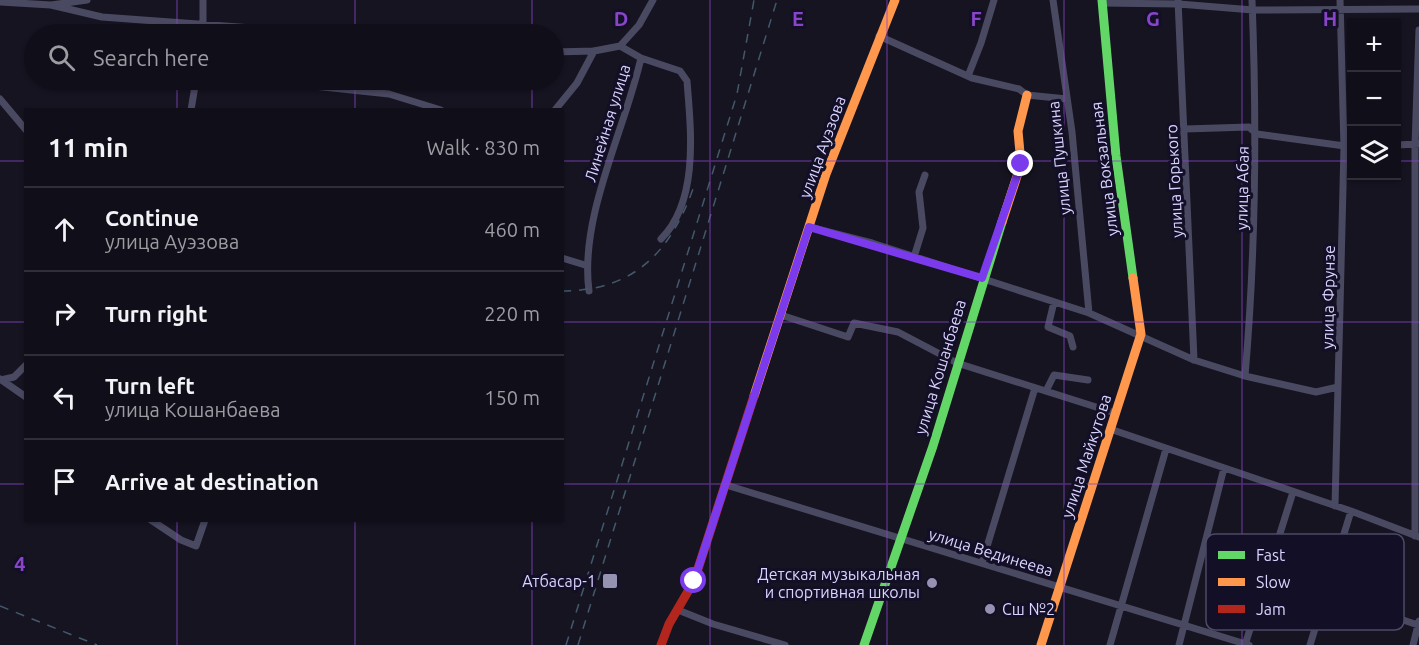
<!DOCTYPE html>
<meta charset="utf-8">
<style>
:root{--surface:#100f19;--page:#1e1d26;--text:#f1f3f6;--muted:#9c9ca2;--line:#302f38}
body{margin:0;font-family:Ubuntu,sans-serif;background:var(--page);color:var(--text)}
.controls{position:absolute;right:18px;top:18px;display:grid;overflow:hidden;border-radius:0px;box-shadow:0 2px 4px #0004}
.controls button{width:54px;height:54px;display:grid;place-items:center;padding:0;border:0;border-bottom:2px solid var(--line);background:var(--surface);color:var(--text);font:30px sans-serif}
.stop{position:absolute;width:18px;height:18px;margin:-14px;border:4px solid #7c3aed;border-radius:50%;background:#fff}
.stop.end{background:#7c3aed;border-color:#fff;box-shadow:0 2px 6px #0008}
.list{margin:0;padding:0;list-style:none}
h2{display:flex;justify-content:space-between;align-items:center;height:78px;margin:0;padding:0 24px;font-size:26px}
h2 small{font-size:20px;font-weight:400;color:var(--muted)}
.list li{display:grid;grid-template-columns:39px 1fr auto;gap:18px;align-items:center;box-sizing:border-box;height:84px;padding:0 24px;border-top:2px solid var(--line)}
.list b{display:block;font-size:22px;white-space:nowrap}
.list p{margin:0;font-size:20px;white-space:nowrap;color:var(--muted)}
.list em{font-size:20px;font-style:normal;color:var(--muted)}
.icon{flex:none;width:33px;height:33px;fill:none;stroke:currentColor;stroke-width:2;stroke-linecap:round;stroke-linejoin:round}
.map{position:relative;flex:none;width:1419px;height:645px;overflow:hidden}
.search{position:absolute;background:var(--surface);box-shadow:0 2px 4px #0004;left:24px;top:24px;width:540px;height:66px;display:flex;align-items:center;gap:15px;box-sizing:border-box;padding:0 21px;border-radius:33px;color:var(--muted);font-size:22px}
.panel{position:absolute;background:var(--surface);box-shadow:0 2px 4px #0004;left:24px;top:108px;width:540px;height:414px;border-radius:0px}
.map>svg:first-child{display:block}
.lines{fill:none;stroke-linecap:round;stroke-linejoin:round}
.street{stroke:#4a4962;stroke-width:7}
.fast{stroke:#63d668;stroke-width:9}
.slow{stroke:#ff974d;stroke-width:9}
.jam{stroke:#b3261e;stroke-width:9}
.rail{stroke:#43596b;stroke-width:1.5;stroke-dasharray:9 8;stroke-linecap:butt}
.route{stroke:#7c3aed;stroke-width:8}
.grid{fill:none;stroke:#8945c9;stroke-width:1.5;stroke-opacity:0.55}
.poi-dot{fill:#9591b1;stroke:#130f26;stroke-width:2}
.labels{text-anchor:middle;stroke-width:6;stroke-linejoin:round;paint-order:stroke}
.street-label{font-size:16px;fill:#d9d4ff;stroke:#130f26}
.poi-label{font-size:16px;fill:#d9d4ff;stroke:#130f26;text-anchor:end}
.key{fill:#130f26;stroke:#4e4a67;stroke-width:1.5}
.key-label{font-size:16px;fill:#d9d4ff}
.grid-label{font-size:20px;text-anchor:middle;font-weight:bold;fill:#8945c9;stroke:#130f26;stroke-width:6;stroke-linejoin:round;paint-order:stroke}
</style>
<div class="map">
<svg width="1419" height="645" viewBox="0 0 1419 645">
<rect width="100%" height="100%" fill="#161421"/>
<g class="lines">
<path class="street" d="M203 0V34
M1053 0 1072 132 1089 313
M1178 0 1194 360
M0 2 51 5 87 0
M1102 3 1179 4 1253 10 1419 9
M51 5 102 17 332 34
M879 36 972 78 1019 89 1027 95 1067 99
M620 46 639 25 653 0
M554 52 594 51 620 46
M641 58 680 71 687 81C691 131 699 201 661 239
M968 76 981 43 994 0
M257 80 389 94 441 110
M0 99 26 130
M191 110 196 80
M555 110 577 83 594 51
M1185 129 1249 127 1257 134 1352 147
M1396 145 1419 144
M809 227 872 243 1089 313 1194 360 1245 376 1316 392 1338 387
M914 257 923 228 919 192 925 175
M562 258 585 265
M589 291C579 217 625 130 641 58L620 46
M1054 302 1048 327 1070 336 1073 347
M781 315 848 337 854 323 898 332 957 363 1115 413
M1245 376C1256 249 1257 127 1252 0
M0 379 26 397
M1 380 14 377 26 365
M1046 391 1054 375 1088 380
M1110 429 1351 511 1419 537
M726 485 1249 645
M1335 506 1344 147 1340 0
M151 520 181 540 196 546 205 520
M1415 536V145L1419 30
M982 563 1035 388
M1326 594 1418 625
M678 610 713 624 785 645
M1110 645 1166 449
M1179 645 1224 468
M1245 645 1293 492
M1310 645 1351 511
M1413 645 1419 621"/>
<path class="fast" d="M1102 0 1116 156 1133 278
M864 645 933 446 1002 222"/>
<path class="slow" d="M1002 222 1021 164 1018 131 1027 95
M754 396 826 174 895 0
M1041 645 1141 334 1133 278"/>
<path class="jam" d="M661 645 669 624 694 581 754 396"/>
<path class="rail" d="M562 291C633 291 670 253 693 189
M0 606 97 645
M566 645 737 94 754 0
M578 645 777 0"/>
</g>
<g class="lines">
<path class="route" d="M694 581 809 227 982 278 1021 164"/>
</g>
<path class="grid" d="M177 0V34M355 0V34M532 0V34M710 0V645M887 0V645M1064 0V645M1242 0V645M177 80V110M355 80V110M532 80V110M0 161H26M562 161H1352M1396 161H1419M0 322H26M562 322H1419M0 484H26M562 484H1419M177 520V645M355 520V645M532 520V645"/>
<g class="poi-dot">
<rect x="602" y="573" width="16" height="16" rx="3"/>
<circle cx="932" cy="583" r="6"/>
<circle cx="990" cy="609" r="6"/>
</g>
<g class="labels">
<g class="street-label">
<text transform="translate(607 123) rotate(-73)" y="6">Линейная улица</text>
<text transform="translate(822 147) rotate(-70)" y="6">улица Ауэзова</text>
<text transform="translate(1059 158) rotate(-96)" y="6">улица Пушкина</text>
<text transform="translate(1104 169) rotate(-97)" y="6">улица Вокзальная</text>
<text transform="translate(1174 181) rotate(-93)" y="6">улица Горького</text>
<text transform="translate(1242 188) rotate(-89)" y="6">улица Абая</text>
<text transform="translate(1328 297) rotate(-89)" y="6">улица Фрунзе</text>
<text transform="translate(940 367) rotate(-73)" y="6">улица Кошанбаева</text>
<text transform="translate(1086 456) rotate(-72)" y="6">улица Майкутова</text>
<text transform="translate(991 552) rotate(17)" y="6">улица Вединеева</text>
</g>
<g class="poi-label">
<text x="920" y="580">Детская музыкальная<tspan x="920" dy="18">и спортивная школы</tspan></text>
<text x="596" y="587">Атбасар-1</text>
<text x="1002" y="615" text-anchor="start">Сш №2</text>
</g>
</g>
<rect x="1206" y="534" width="198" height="96" rx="9" class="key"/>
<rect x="1218" y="551" width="27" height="8" fill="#63d668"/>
<rect x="1218" y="578" width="27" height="8" fill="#ff974d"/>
<rect x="1218" y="605" width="27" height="8" fill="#b3261e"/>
<g class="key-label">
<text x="1256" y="561">Fast</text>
<text x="1256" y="588">Slow</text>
<text x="1256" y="615">Jam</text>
</g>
<g class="grid-label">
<text x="621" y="26">D</text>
<text x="798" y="26">E</text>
<text x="976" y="26">F</text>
<text x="1153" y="26">G</text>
<text x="1330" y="26">H</text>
<text x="20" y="571">4</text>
</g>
</svg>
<div class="controls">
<button>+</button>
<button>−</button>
<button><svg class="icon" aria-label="layers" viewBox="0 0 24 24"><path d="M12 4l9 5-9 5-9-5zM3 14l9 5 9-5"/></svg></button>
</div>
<div class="stop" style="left:694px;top:581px"></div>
<div class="stop end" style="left:1021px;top:164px"></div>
<div class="search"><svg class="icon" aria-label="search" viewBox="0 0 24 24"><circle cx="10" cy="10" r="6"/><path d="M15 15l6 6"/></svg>Search here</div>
<section class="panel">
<h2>11 min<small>Walk · 830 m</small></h2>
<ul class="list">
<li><svg class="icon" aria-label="ahead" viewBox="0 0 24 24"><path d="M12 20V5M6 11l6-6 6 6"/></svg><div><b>Continue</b><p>улица Ауэзова</p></div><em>460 m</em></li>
<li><svg class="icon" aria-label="right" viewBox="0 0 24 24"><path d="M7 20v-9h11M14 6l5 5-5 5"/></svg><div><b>Turn right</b></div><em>220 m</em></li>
<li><svg class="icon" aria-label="left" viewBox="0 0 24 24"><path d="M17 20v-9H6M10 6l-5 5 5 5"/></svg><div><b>Turn left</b><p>улица Кошанбаева</p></div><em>150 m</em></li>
<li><svg class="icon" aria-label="arrive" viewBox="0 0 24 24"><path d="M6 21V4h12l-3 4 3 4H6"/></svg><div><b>Arrive at destination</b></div></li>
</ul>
</section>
</div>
